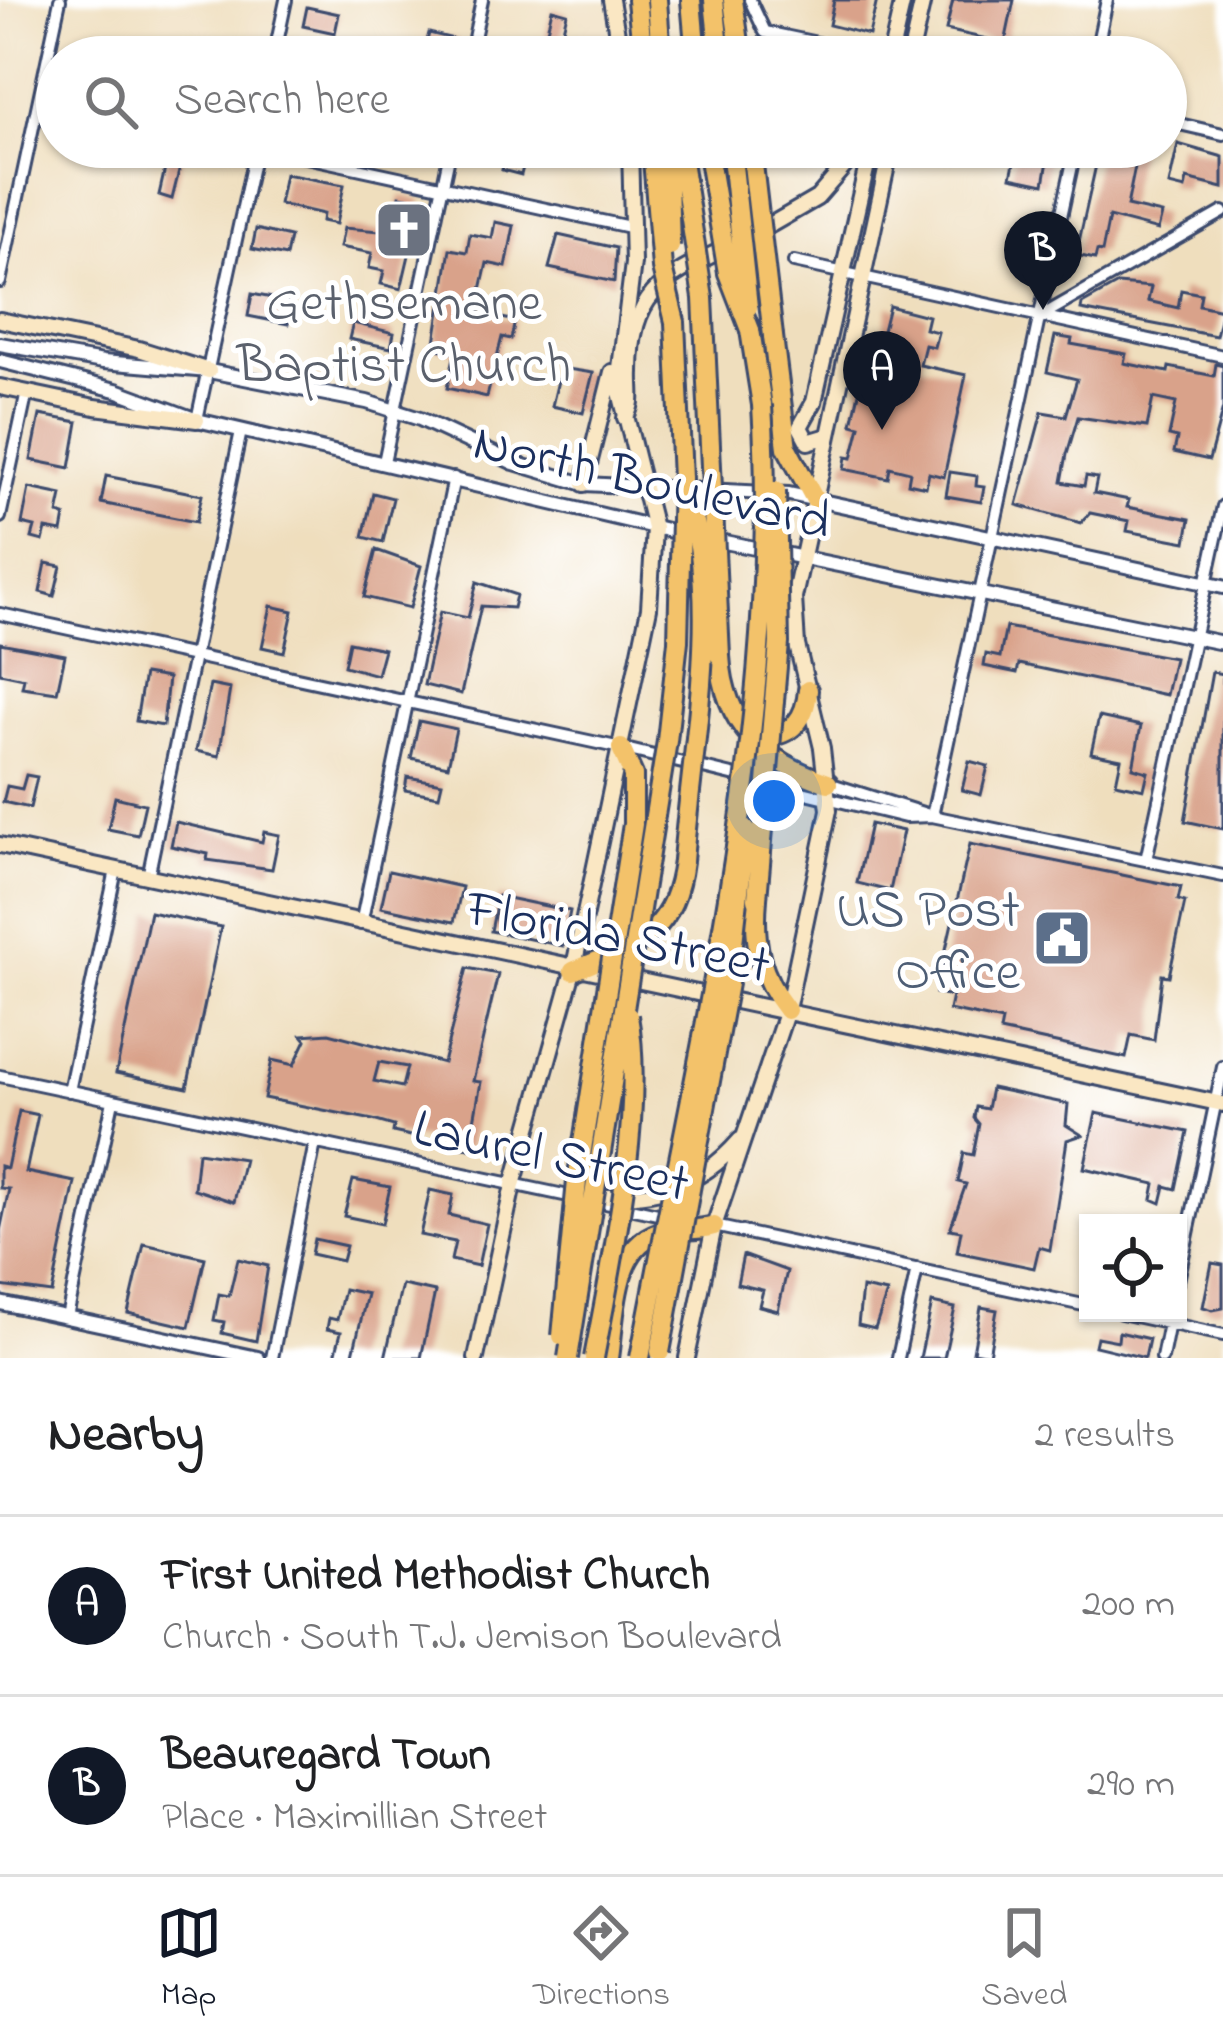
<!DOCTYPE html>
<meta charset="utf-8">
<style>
:root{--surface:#fff;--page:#f2f2f2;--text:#202124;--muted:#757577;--line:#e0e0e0;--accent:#111827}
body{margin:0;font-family:"Indie Flower",sans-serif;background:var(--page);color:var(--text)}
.controls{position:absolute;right:36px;bottom:36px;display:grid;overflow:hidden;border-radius:0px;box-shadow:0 3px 9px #0004}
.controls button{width:108px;height:108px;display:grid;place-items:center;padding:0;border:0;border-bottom:3px solid var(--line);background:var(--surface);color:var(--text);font:60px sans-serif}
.you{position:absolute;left:774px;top:801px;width:42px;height:42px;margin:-30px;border:9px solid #fff;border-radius:50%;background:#1a73e8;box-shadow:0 0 0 18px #1a73e833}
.badge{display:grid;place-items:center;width:78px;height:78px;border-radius:50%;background:var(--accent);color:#fff;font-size:39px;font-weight:700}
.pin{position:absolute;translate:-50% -99px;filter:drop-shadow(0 3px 6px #0008)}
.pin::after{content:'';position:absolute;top:63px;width:42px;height:36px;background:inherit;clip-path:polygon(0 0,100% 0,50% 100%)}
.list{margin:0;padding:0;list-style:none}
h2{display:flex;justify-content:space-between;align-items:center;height:156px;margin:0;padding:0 48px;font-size:51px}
h2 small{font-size:39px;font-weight:400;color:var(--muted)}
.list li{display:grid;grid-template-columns:78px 1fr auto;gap:36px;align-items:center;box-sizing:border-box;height:180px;padding:0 48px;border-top:3px solid var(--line)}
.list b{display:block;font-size:45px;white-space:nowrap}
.list p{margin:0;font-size:39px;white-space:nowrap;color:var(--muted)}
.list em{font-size:39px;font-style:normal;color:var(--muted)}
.icon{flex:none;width:66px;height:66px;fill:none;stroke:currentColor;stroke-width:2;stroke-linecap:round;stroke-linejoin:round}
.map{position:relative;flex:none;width:1223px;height:1358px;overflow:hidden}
.search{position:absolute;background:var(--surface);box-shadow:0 3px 9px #0004;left:36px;right:36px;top:36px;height:132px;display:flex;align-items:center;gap:30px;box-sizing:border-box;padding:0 42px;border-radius:66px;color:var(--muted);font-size:45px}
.sheet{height:516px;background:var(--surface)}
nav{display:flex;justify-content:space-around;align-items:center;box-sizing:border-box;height:168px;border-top:3px solid var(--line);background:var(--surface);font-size:33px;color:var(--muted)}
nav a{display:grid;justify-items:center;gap:6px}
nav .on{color:var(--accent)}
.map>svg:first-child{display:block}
.building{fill:#d9a28a;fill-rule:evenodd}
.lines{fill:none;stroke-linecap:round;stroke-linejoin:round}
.minor-casing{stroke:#3b496c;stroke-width:16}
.tertiary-casing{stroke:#3b496c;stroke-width:18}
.secondary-casing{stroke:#3b496c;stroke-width:20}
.motorway-casing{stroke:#3b496c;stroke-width:24}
.minor{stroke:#fff;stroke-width:10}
.tertiary{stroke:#fff;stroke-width:12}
.secondary{stroke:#fae7c3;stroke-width:14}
.motorway{stroke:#f3c26a;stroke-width:18}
.motorway-bridge-casing{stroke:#3b496c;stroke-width:24;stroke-linecap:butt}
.motorway-bridge{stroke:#f3c26a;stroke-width:18}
.labels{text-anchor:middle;stroke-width:10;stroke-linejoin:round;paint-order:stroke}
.worship-label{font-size:54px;fill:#5b616d;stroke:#fff}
.street-label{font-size:54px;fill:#1b2f5e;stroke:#fff}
.service-label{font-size:54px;fill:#4e5e75;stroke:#fff;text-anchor:end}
</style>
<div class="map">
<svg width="1223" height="1358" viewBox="0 0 1223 1358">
<rect width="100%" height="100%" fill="#fff"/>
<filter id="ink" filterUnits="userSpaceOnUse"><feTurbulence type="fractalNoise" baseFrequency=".00833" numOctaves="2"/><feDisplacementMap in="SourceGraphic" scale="24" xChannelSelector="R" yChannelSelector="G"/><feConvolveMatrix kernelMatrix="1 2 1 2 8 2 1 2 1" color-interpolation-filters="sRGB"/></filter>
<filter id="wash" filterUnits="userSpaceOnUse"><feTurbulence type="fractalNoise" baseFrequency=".004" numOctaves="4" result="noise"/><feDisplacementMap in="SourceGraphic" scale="48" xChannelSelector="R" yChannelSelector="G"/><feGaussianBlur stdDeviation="2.7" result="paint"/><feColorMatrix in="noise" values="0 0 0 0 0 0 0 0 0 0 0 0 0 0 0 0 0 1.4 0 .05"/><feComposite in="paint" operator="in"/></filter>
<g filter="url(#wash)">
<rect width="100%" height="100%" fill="#efdebd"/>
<g id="blocks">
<path class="building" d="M834 0H877L869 35 829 25Z
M953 0H1014L1005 43 946 30Z
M307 7 339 14 335 33 303 26Z
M552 9 567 13 558 50 543 47Z
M429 33 458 40 454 57 424 52Z
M1178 144 1223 157V188L1187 179 1185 189 1169 185Z
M507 147H528L521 175 502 170Z
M987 147 1050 149 1044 184 1011 177 1015 158Z
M1100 147H1139L1127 206 1162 214 1158 230 1109 217 1102 252 1097 251 1095 259 1076 255Z
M169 151 183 155 172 199 159 195Z
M285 174 344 185 336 224 322 221 323 214 279 204Z
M400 196 422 200 401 289 381 284 384 271 369 268 372 253 340 247 344 228 392 232Z
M495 222 514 226 506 267 487 263 476 312 515 321 511 339 502 337 487 397 447 388 455 353 434 348 450 249 467 252 470 234 492 238Z
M256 229 290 237 286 256 252 249Z
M558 235 616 248 614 282 549 268Z
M1118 284 1151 287 1148 301 1178 308 1181 290 1201 294 1199 305 1222 310 1216 336 1081 310 1082 304Z
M252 294 292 302 288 324 248 316Z
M889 306 928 316 925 329 938 332 934 347 925 345 920 365 966 375 944 477 929 473 926 487 908 483 910 472 890 467 888 478 844 469 846 457 852 458 860 426 852 424 868 353 877 355Z
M353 323 394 333 391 348 349 339Z
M1055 336 1072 339 1071 344 1126 354 1124 363 1168 372 1169 367 1214 376 1216 364 1223 366V408L1209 460 1174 452 1177 438 1169 436 1176 403 1153 398 1147 427 1078 417 1067 454 1062 482 1084 486 1086 476 1097 478 1094 493 1129 500 1127 507 1190 519 1186 542 1127 531 1129 521 1090 513 1081 523 1017 505 1042 412 1066 416 1077 379 1047 372Z
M561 368 593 373 583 413 552 406Z
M40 415 78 422 70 468 31 460Z
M950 472 977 476 976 486 984 487 981 502 946 496Z
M106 476 202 495 196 522 101 503Z
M29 488 62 495 58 514 65 516 62 532 46 529 43 541 32 538 35 527 22 524Z
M373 493 393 498 383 542 363 537Z
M376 550 421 566 410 608 364 597Z
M46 563 61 566 54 596 40 592Z
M477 582 516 595 513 608 481 606 461 694 424 685 440 612 468 618Z
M271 606 293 611 284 652 262 647Z
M1006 627 1174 658 1166 695 1019 664 1017 673 984 666 986 654 1000 657Z
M349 642 384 649 377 675 344 666Z
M0 643 65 655 57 692 22 687 24 678 0 673Z
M1212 672 1223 674V829L1185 821Z
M144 674 168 678 163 726 136 721Z
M210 685 230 689 219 756 196 751Z
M1099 717 1141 726 1133 768 1148 772 1144 789 1116 783 1121 759 1091 753Z
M419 721 456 729 448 766 411 758Z
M969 761 988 766 981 795 962 790Z
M26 775 37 777 30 808 3 802 7 786 22 789Z
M407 777 442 783 439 796 405 790Z
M115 797 145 804 138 835 108 829Z
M176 822 262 842 264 832 279 835 272 869 207 860 208 854 171 846Z
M870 824 903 831 890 891 857 883Z
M970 844 1181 887 1178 900 1185 902 1169 976 1162 975 1154 1040 1131 1035 1126 1058 1000 1031 1002 1021 949 1010 952 996 936 993Z
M389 871 462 887 454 922 381 907Z
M498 896 570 911 563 946 491 931Z
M150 912 221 927 187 1088 116 1073Z
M467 968 498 974 473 1081 481 1082 469 1149 393 1132 394 1126 373 1120 264 1098 272 1060 294 1065 306 1040 302 1035 329 1033 443 1063ZM379 1062 407 1067 402 1087 374 1081Z
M991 1088 1068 1104 1066 1125 1082 1135 1067 1140 1050 1250 1039 1247 1034 1268 957 1252 961 1231 950 1229 966 1184 958 1182 964 1153 973 1155 979 1124 974 1118 976 1107 987 1109Z
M19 1111 38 1115 26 1172 75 1182 52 1293 0 1286V1231L9 1189 0 1188V1166L7 1168Z
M1096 1113 1188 1132 1176 1189 1165 1186 1161 1203 1152 1199 1155 1184 1084 1168Z
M198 1152 244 1159 234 1202 194 1189Z
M353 1180 390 1187 382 1224 344 1216Z
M430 1190 453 1195 449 1215 487 1224 478 1266 451 1260 455 1242 420 1235Z
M314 1239 346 1246 342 1261 311 1254Z
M144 1244 205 1258 189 1327 128 1313Z
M743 1255 787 1271 778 1311 759 1306 763 1290 737 1284Z
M238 1259 268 1266 256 1341 222 1333 224 1322 214 1320 219 1294 229 1296Z
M1212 1263 1223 1265V1308L1213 1310 1203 1307Z
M402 1285 435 1292 421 1358H385Z
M862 1288 887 1293 875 1329 858 1325Z
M344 1289 367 1294 352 1358 335 1356 341 1332 327 1329 329 1318 337 1320Z
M932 1303 955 1308 944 1358H920Z
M981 1307 997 1310 989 1355 973 1352Z
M1119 1332 1149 1339 1145 1358 1095 1346 1097 1337 1118 1341Z"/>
</g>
</g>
<g filter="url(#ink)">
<use href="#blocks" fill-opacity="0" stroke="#3b496c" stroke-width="3"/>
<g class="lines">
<g class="minor-casing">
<path id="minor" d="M750 0 765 32 884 57
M274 57 286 0
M470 57 482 0
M1095 57 1107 0
M1166 121 1223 134
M260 147 634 228
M794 262 1223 356
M0 282 60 0
M1041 316 1223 212
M197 420 256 147
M384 462 451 147
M0 517 27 392
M0 614 621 748 905 817 932 816
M828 783 932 816 1223 876
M932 816 1076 147
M1146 860 1223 506
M148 877 241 431
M361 924 454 478
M0 1076 578 1198
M69 1091 116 870
M596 1201 672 1217
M714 1226 1088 1306
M1178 1281 1223 1067
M1121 1313 1223 1335
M67 1317 113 1101
M272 1358 315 1143
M898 1358 917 1269
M1162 1358 1171 1313"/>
</g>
<g class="tertiary-casing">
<path id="tertiary" d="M0 344 103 362 209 371 367 402 420 419 514 463 584 484 789 494 1223 587
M0 361 116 390 197 420 684 534
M710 539 1223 643
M0 1303 258 1358"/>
</g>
<g class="secondary-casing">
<path id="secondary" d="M611 0 621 57
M890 57 903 0
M910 57 923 0
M753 235 817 198 861 147
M0 320 139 349 209 371
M0 387 95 407 197 420
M625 418C635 403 630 390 631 372 631 291 663 279 728 247
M828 436 808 442 800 427 814 402 871 147
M584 484 612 372
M0 845C408 932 815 1018 1223 1104
M589 1197C653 1198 697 1190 740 1140
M476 1358 513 1185 573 971 649 608 654 528 618 384 633 263 630 147
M687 1358 714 1226 787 1010 829 810 822 748 797 645 794 598 891 147"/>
</g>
<g class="motorway-casing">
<path id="motorway" d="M637 0 643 57
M657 0 661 57
M691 0 696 57
M714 0 720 57
M733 0 741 57
M675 322 682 479
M750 330 762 405
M773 336 787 448 815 500
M720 656C724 725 764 762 828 783
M761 736C792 738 806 718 808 690
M621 748 633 775V824
M757 899C753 943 760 976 787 1010
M573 971C635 945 674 937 683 861
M609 1358C615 1319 612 1248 658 1233 677 1227 696 1232 714 1226"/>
</g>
<use href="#minor" class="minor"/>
<use href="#tertiary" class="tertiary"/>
<use href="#secondary" class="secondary"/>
<use href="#motorway" class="motorway"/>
<g class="motorway-bridge-casing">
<path id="motorway-bridge" d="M652 147 662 268 675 322
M667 147 670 246
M680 147 703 298 720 656
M707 147 728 273 750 330
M731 147 748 307
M751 147 773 336
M683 861C692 747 723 598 686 489
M757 899 779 643 776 491
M562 1336 577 1181 633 824
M660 1352 729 978 746 830
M568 1358 667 741 678 641 682 479
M594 1358C612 1262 645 1110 628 1016
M640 1358C698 1047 782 722 762 405"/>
</g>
<use href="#motorway-bridge" class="motorway-bridge"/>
</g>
</g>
<defs>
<g id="church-square" transform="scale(3)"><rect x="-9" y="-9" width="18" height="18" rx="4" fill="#6b7280" stroke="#fff"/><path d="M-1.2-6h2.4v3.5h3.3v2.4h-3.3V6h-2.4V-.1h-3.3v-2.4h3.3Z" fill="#fff"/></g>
<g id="civic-square" transform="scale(3)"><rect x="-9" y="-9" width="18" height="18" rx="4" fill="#5c6f8a" stroke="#fff"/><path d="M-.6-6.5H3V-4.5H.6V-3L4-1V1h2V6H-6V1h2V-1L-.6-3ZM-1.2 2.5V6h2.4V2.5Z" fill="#fff"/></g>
</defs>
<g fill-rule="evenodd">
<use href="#church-square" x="404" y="230"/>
<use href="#civic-square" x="1062" y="938"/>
</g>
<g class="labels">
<g class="worship-label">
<text x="404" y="319">Gethsemane<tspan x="404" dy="62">Baptist Church</tspan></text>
</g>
<g class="street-label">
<text transform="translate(653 479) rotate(13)" y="19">North Boulevard</text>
<text transform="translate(619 934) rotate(11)" y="19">Florida Street</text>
<text transform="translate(552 1153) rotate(12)" y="19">Laurel Street</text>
</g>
<g class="service-label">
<text x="1020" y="926">US Post<tspan x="1020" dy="62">Office</tspan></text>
</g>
</g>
</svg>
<div class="controls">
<button><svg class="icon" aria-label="locate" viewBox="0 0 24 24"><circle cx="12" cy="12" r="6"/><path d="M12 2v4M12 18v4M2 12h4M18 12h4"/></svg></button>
</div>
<div class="you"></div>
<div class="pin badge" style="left:882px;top:430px">A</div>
<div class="pin badge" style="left:1043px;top:310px">B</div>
<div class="search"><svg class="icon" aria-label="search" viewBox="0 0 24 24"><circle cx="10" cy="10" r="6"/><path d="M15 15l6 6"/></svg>Search here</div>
</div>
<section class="sheet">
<h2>Nearby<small>2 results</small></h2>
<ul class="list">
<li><span class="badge">A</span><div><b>First United Methodist Church</b><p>Church · South T.J. Jemison Boulevard</p></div><em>200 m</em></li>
<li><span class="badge">B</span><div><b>Beauregard Town</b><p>Place · Maximillian Street</p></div><em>290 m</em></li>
</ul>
</section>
<nav>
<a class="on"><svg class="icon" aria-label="map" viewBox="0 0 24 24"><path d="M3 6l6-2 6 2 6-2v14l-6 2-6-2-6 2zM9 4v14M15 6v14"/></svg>Map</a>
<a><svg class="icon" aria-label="directions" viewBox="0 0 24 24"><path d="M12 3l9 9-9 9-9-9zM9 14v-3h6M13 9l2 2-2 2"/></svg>Directions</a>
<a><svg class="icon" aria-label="saved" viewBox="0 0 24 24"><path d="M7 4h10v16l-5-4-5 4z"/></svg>Saved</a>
</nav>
